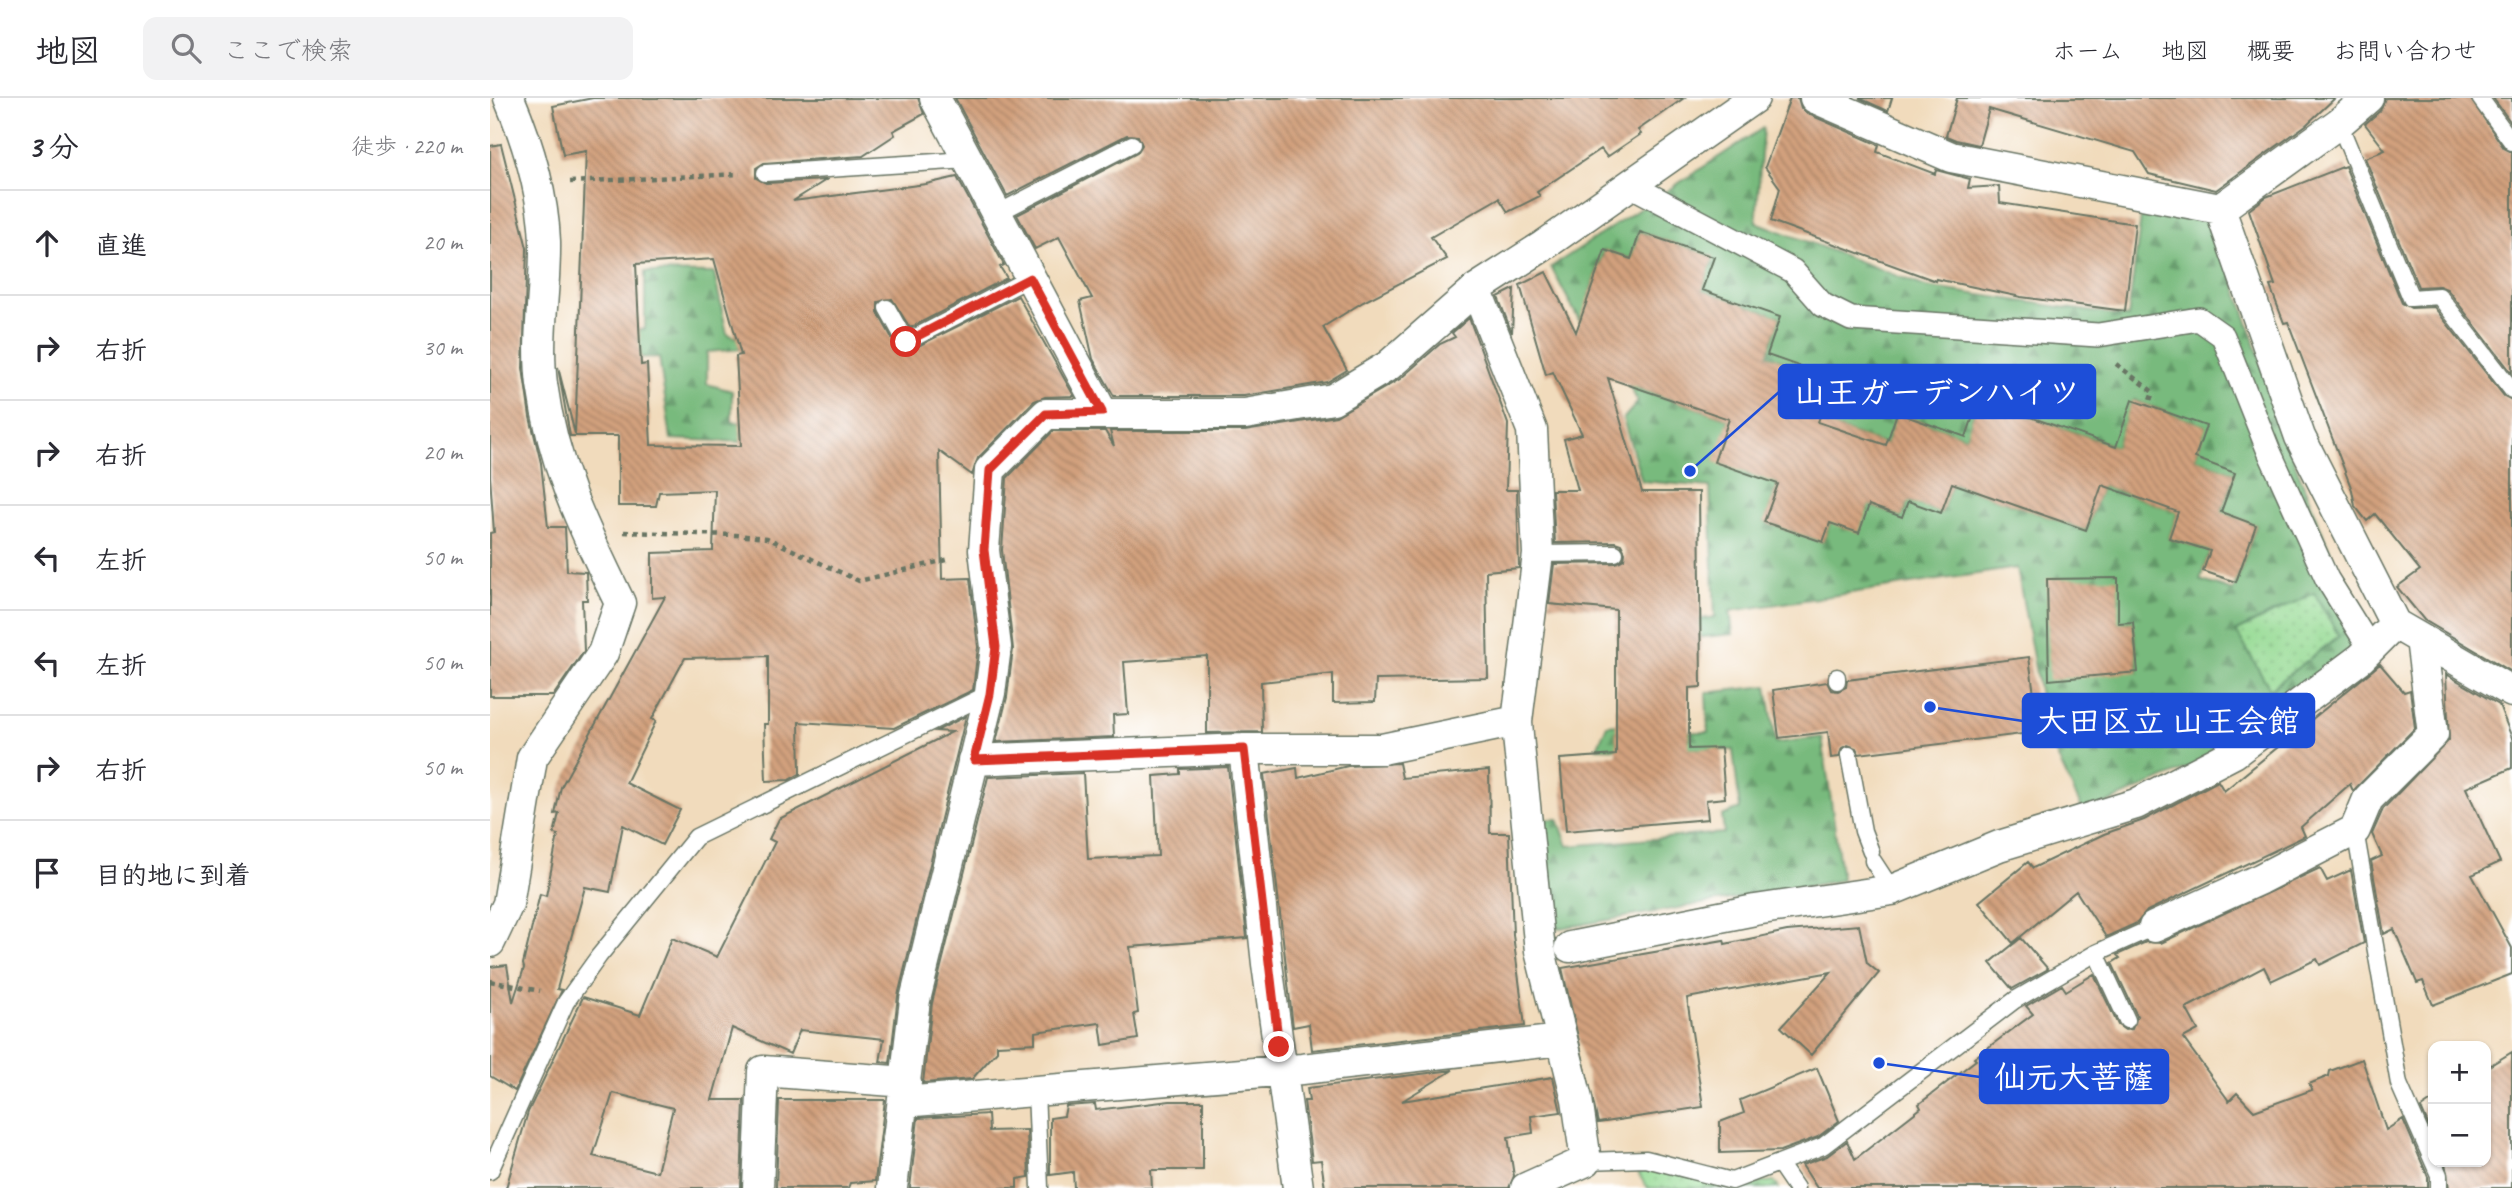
<!DOCTYPE html>
<html lang="ja">
<meta charset="utf-8">
<style>
:root{--surface:#fff;--page:#f2f2f3;--text:#2b2b33;--muted:#7c7c81;--line:#e1e1e2}
body{margin:0;font-family:Caveat,"Klee One",sans-serif;background:var(--page);color:var(--text)}
.controls{position:absolute;right:21px;bottom:21px;display:grid;overflow:hidden;border-radius:14px;box-shadow:0 2px 5px #0004}
.controls button{width:63px;height:63px;display:grid;place-items:center;padding:0;border:0;border-bottom:2px solid var(--line);background:var(--surface);color:var(--text);font:35px sans-serif}
.stop{position:absolute;width:21px;height:21px;margin:-16px;border:5px solid #d93025;border-radius:50%;background:#fff}
.stop.end{background:#d93025;border-color:#fff;box-shadow:0 2px 7px #0008}
.list{margin:0;padding:0;list-style:none}
h2{display:flex;justify-content:space-between;align-items:center;height:91px;margin:0;padding:0 28px;font-size:30px}
h2 small{font-size:23px;font-weight:400;color:var(--muted)}
.list li{display:grid;grid-template-columns:46px 1fr auto;gap:21px;align-items:center;box-sizing:border-box;height:105px;padding:0 28px;border-top:2px solid var(--line)}
.list b{display:block;font-size:26px;white-space:nowrap}
.list em{font-size:23px;font-style:normal;color:var(--muted)}
.icon{flex:none;width:38px;height:38px;fill:none;stroke:currentColor;stroke-width:2;stroke-linecap:round;stroke-linejoin:round}
.map{position:relative;flex:none;width:2022px;height:1090px;overflow:hidden}
header{display:flex;align-items:center;gap:42px;box-sizing:border-box;height:98px;padding:0 35px;background:var(--surface);border-bottom:2px solid var(--line)}
header strong{font-size:33px}
nav{display:flex;gap:38px;margin-inline-start:auto;font-size:24px}
.search{width:490px;height:63px;background:var(--page);display:flex;align-items:center;gap:18px;box-sizing:border-box;padding:0 24px;border-radius:14px;color:var(--muted);font-size:26px}
main{display:flex}
aside{flex:1;background:var(--surface)}
.map>svg:first-child{display:block}
.green{fill:url(#green-dots);stroke:#5a8c64;stroke-width:2}
.forest{fill:url(#forest-firs);stroke:#4c7c58;stroke-width:2;fill-rule:evenodd}
.building{fill:url(#building-back-hatch);fill-rule:evenodd}
.lines{fill:none;stroke-linecap:round;stroke-linejoin:round}
.service-casing{stroke:#687464;stroke-width:19}
.pedestrian-casing{stroke:#687464;stroke-width:26}
.minor-casing{stroke:#687464;stroke-width:33}
.path{stroke:#687464;stroke-width:4.5;stroke-dasharray:5 5;stroke-linecap:butt}
.service{stroke:#fff;stroke-width:16}
.pedestrian{stroke:#fff;stroke-width:23}
.minor{stroke:#fff;stroke-width:30}
.route{stroke:#d93025;stroke-width:9}
.leader{fill:none;stroke:#1d4ed8;stroke-width:2.5}
.callout-dot{fill:#1d4ed8;stroke:#fff;stroke-width:2.5}
.callout{fill:#1d4ed8;stroke:#1d4ed8;stroke-width:2.5}
.callout-label{font-size:32px;text-anchor:middle;font-weight:bold;fill:#fff}
</style>
<header>
<strong>地図</strong>
<div class="search"><svg class="icon" aria-label="search" viewBox="0 0 24 24"><circle cx="10" cy="10" r="6"/><path d="M15 15l6 6"/></svg>ここで検索</div>
<nav><a>ホーム</a><a>地図</a><a>概要</a><a>お問い合わせ</a></nav>
</header>
<main>
<aside>
<h2>3 分<small>徒歩 · 220 m</small></h2>
<ul class="list">
<li><svg class="icon" aria-label="ahead" viewBox="0 0 24 24"><path d="M12 20V5M6 11l6-6 6 6"/></svg><div><b>直進</b></div><em>20 m</em></li>
<li><svg class="icon" aria-label="right" viewBox="0 0 24 24"><path d="M7 20v-9h11M14 6l5 5-5 5"/></svg><div><b>右折</b></div><em>30 m</em></li>
<li><svg class="icon" aria-label="right" viewBox="0 0 24 24"><path d="M7 20v-9h11M14 6l5 5-5 5"/></svg><div><b>右折</b></div><em>20 m</em></li>
<li><svg class="icon" aria-label="left" viewBox="0 0 24 24"><path d="M17 20v-9H6M10 6l-5 5 5 5"/></svg><div><b>左折</b></div><em>50 m</em></li>
<li><svg class="icon" aria-label="left" viewBox="0 0 24 24"><path d="M17 20v-9H6M10 6l-5 5 5 5"/></svg><div><b>左折</b></div><em>50 m</em></li>
<li><svg class="icon" aria-label="right" viewBox="0 0 24 24"><path d="M7 20v-9h11M14 6l5 5-5 5"/></svg><div><b>右折</b></div><em>50 m</em></li>
<li><svg class="icon" aria-label="arrive" viewBox="0 0 24 24"><path d="M6 21V4h12l-3 4 3 4H6"/></svg><div><b>目的地に到着</b></div></li>
</ul>
</aside>
<div class="map">
<svg width="2022" height="1090" viewBox="0 0 2022 1090">
<defs>
<pattern id="green-dots" width="8" height="8" patternUnits="userSpaceOnUse" patternTransform="scale(1.75)"><rect width="8" height="8" fill="#95da93"/><path d="M2 2h.1M6 6h.1" fill="none" stroke="#80bc7f" stroke-width="1.8" stroke-linecap="round"/></pattern>
<pattern id="forest-firs" width="22" height="20" patternUnits="userSpaceOnUse" patternTransform="scale(1.75)"><rect width="22" height="20" fill="#78ba7d"/><path d="M5 1l3.5 6h-7zM16 11l3.5 6h-7z" fill="#629867"/></pattern>
<pattern id="building-back-hatch" width="6" height="6" patternUnits="userSpaceOnUse" patternTransform="scale(1.75)"><rect width="6" height="6" fill="#d2a07d"/><path d="M-1 5l2 2M0 0l6 6M5-1l2 2" fill="none" stroke="#aa8467"/></pattern>
</defs>
<rect width="100%" height="100%" fill="#fff"/>
<filter id="ink" filterUnits="userSpaceOnUse"><feTurbulence type="fractalNoise" baseFrequency=".0143" numOctaves="2"/><feDisplacementMap in="SourceGraphic" scale="14" xChannelSelector="R" yChannelSelector="G"/><feConvolveMatrix kernelMatrix="1 2 1 2 8 2 1 2 1" color-interpolation-filters="sRGB"/></filter>
<filter id="wash" filterUnits="userSpaceOnUse"><feTurbulence type="fractalNoise" baseFrequency=".00686" numOctaves="4" result="noise"/><feDisplacementMap in="SourceGraphic" scale="28" xChannelSelector="R" yChannelSelector="G"/><feGaussianBlur stdDeviation="1.57" result="paint"/><feColorMatrix in="noise" values="0 0 0 0 0 0 0 0 0 0 0 0 0 0 0 0 0 1.4 0 .05"/><feComposite in="paint" operator="in"/></filter>
<g filter="url(#wash)">
<rect width="100%" height="100%" fill="#f1dbbc"/>
<path class="green" d="M1824 494 1849 538 1780 591 1746 534Z
M1169 1071 1242 1089 1284 1083 1289 1090H1158L1147 1074Z"/>
<path class="forest" d="M1273 30 1266 124 1436 189 1638 219 1652 111 1724 123 1807 371 1865 515 1868 552 1738 653 1594 715 1557 637 1527 470 1240 513 1243 536 1171 543 1207 522 1225 519 1220 389 1152 383 1133 321 1148 304 1127 263 1108 258 1061 169ZM1150 134 1223 159 1212 192 1290 219 1277 257 1343 280 1328 324 1396 347 1407 315 1476 339 1489 301 1626 349 1643 302 1715 328 1705 360 1745 375 1731 414 1766 427 1743 493 1710 482 1720 453 1679 440 1688 414 1612 387 1596 432 1462 385 1451 415 1418 403 1412 419 1379 407 1340 425 1333 444 1275 424 1288 386 1239 321 1147 290 1164 241 1124 207 1099 198 1114 152 1141 161ZM1824 495 1849 538 1780 591 1746 533ZM1643 524 1648 574 1570 530Z
M155 174 224 175 237 236 250 241 251 251 217 254V286L242 293V324L327 330 332 347 181 341 169 259 122 260 124 239 155 231Z
M1277 588 1286 645 1332 639 1352 782 1048 834 1040 722 1068 721 1078 748 1234 735 1232 718 1250 711 1243 652 1107 650 1117 627 1162 623 1170 634H1218L1216 595Z"/>
<g id="blocks">
<path class="building" d="M103 0H428L434 16 403 33 405 37 373 58 274 65 266 70V80L276 85 336 82 303 103 436 86 467 79 514 167 510 169 517 180 420 230 402 201 388 204V215L407 249 416 254 528 198 584 298 555 299 544 303 488 360 482 377 449 353 452 481 480 480 488 549 483 592 404 630 309 624 310 676 299 682 276 683 274 626H278V558L195 560 162 621 166 623 136 685 190 712 172 747 133 727 120 794 95 789 67 891 72 892 25 993 0 978V869L17 867 23 904 34 870 33 866 50 796 56 798 68 737 64 736 69 715 65 716 71 689 175 499 162 500V455L223 453 225 392 169 394 166 408H128V338H80L68 269 85 336 96 53 73 57 63 8ZM224 161 251 257 246 258 251 348 161 347 157 266 151 267 146 166Z
M465 0H1194L1148 32 1151 36 1117 59 1111 51 1047 94 1050 98 1018 114 1009 100 941 139 957 161 873 204 833 229 857 272 837 284 754 298H624L603 261 590 203 602 200 569 139 545 151 527 117 647 55 652 47 648 38 637 37 517 98Z
M1300 0H1308L1311 10 1318 16 1389 47 1387 54 1445 76 1446 72 1480 81 1478 90 1509 88 1510 105 1645 126 1635 213 1531 199 1446 181V183L1281 123 1290 90 1275 69Z
M1369 0H1402L1398 13Z
M1467 0H1845L1816 27 1726 92 1659 76 1645 54 1499 11 1489 47 1466 42 1456 38Z
M1895 0H1980L2014 50 2022 54V275L1957 191 1949 188 1928 189 1875 60 1895 52 1875 26 1890 13Z
M2003 0H2022V26Z
M11 46 37 150 33 270 40 319 51 365 58 429H75L77 473 96 474 97 502H92L94 553 63 598H0V435L4 434 0 378V48Z
M1855 68 1912 205 1921 210 1944 209 2014 298 2022 302V574L1934 522 1907 489 1930 472 1885 416 1877 423 1865 408 1862 392 1798 224 1794 225 1780 188 1785 187 1759 112 1776 99Z
M1150 134 1224 159 1212 192 1290 219 1277 257 1343 280 1328 324 1396 347 1407 315 1476 339 1489 301 1626 349 1642 302 1716 328 1705 360 1745 375 1731 414 1766 427 1746 484 1713 473 1720 453 1679 440 1688 414 1612 387 1596 432 1462 385 1451 415 1418 403 1412 419 1379 407 1369 435 1340 425 1333 444 1274 424 1288 386 1224 364 1239 321 1118 280 1152 394H1209L1211 589 1199 590V651L1231 650 1235 700 1216 702 1218 721 1076 733 1070 661 1126 657V512L1059 506 1064 466 1126 465 1134 461 1135 454 1131 446 1125 444 1065 445 1062 392H1088L1074 341 1092 336 1063 274 1056 277 1030 187 1056 174 1086 234 1115 152 1141 161Z
M1024 191 1022 235 1008 199Z
M979 220 1018 326 1016 392H1027L1029 470 996 473 998 580 886 582 885 604 843 605V576L771 584 772 634 717 635V558L634 564 638 616 623 617 624 639 506 644 517 599 523 551 512 452 517 380 563 333H615L624 348 620 333H755L846 318 910 281 950 246 965 239 962 235Z
M1628 480V525L1643 524 1648 574 1559 582 1557 481Z
M1539 559 1549 634 1369 656 1366 650 1358 647 1352 650 1349 659 1341 660 1338 634 1289 640 1283 592 1337 584 1341 592 1348 593 1356 589 1357 582Z
M1890 566 1914 594 1920 592 1925 630 1863 693 1860 686 1811 729 1815 738 1657 813 1647 825 1616 839 1586 793 1523 845 1489 804 1538 764 1543 770 1614 736 1654 722 1728 683 1734 693Z
M1956 576 2009 607 2022 640V670L1976 690 2010 764 1982 777 2022 850V876L1943 907 1933 883 1927 885 1904 831 1894 836 1881 763 1892 758 1882 736 1893 711 1959 642Z
M476 618 408 898 400 965 390 964 394 941 310 932 300 956 242 930 222 1002H254L251 1090H16L38 1014 93 899 150 917 182 840 227 859 285 744 279 741 289 721 462 634 446 633ZM123 995 183 1010 167 1074 103 1058Z
M909 665 912 680 999 672 1000 735H1019L1023 837 1035 928 822 952 819 926 803 929 774 676 807 670 808 680 858 668Z
M738 669 757 840 640 849 648 915 644 916 648 941 613 947 610 925 545 934V945L507 947V953L482 981 433 985 442 905 498 679 593 675 598 761 668 758 664 678 690 676V671Z
M1830 770 1837 783 1861 772 1874 845 1830 867 1827 861 1781 883 1774 869 1696 910 1708 932 1693 940 1739 1003 1747 995 1764 1013 1822 992 1819 986 1839 978 1840 973 1872 961 1896 1032 1913 1021 1938 1079V1090H1327L1312 1067 1337 1058 1357 1043 1365 1061 1431 1010 1429 1006 1486 962 1484 960 1543 916 1536 908 1572 887 1576 893 1604 876 1628 927 1635 932 1642 931 1647 918 1622 865 1630 860 1627 857 1656 844 1671 845Z
M1369 827 1377 865 1389 875 1321 957 1291 929 1341 874 1197 900 1213 1009 1108 1025 1072 870 1234 842 1235 846 1297 833Z
M1531 840 1558 871 1522 891 1500 865Z
M2022 954V1090H1959L1955 1064H1996V970Z
M1327 970 1349 1023 1328 1039 1290 1053 1230 1055V1024L1254 1015 1250 1002Z
M963 972 912 1003 1063 979 1071 1014 1041 1018 1043 1035 1018 1039 1024 1078 1019 1090H835L831 1062 822 1063 814 1003H819L817 990Z
M289 1002H395L385 1083 360 1085 358 1090H286Z
M1943 1002V1038L1931 1010Z
M680 1003H713V1072H661L662 1090H584L583 1074 560 1077V1020L574 1018 576 1008 605 1006 606 1012Z
M498 1016 499 1033 537 1032 539 1079 527 1081V1090H420L428 1020Z"/>
</g>
</g>
<g filter="url(#ink)">
<use href="#blocks" fill-opacity="0" stroke="#687464" stroke-width="2"/>
<g class="lines">
<g class="service-casing">
<path id="service" d="M1990 0 2022 44
M1849 25 1921 200 1949 198 2022 292
M275 75 478 62
M506 116 642 46
M397 210 416 244 540 180
M1048 456 1125 455
M1347 579V583
M1359 657 1373 733 1381 754
M1865 732 1909 986 1949 1077V1090
M1383 763 1402 792
M1606 855 1637 922
M546 993 550 1090
M1096 1063 1156 1061 1242 1083 1333 1048 1525 902 1606 855 1664 829
M1289 1065 1306 1090
M0 1073 76 904 109 858 206 739 500 595"/>
</g>
<g class="pedestrian-casing">
<path id="pedestrian" d="M1140 87 1303 173 1333 207 1361 221 1608 237 1709 221 1733 238 1778 351 1837 481 1880 550"/>
</g>
<g class="minor-casing">
<path id="minor" d="M445 0 612 314
M1325 0 1461 59 1730 111 1849 25 1878 0
M1730 111 1810 339 1905 526 2022 594
M986 191 1042 332 1048 456 1027 623 1028 638 1050 853 1087 1001 1096 1063 1036 1090
M754 651 777 866 808 1090
M483 662 754 651H892L1027 623
M1664 829 1770 781 1865 732 1878 701 1943 636 1931 541
M0 844 18 806 42 660 113 555 130 505C94 431 63 369 52 286 46 238 56 191 55 143 53 95 38 45 19 0
M1080 849 1265 812 1402 792 1509 748 1646 706 1744 655 1871 560 1905 526
M413 1004 812 971 1071 942
M268 1090 273 973 416 984
M402 1090 425 902 500 595 506 549 494 452 500 372 556 316H755L843 301 898 268 986 191 1053 148 1264 0"/>
</g>
<path class="path" d="M80 84 250 76
M1626 266 1663 294 1658 308
M134 434 246 437 277 440 369 483 460 461
M0 883 50 893"/>
<use href="#service" class="service"/>
<use href="#pedestrian" class="pedestrian"/>
<use href="#minor" class="minor"/>
</g>
</g>
<g class="lines" filter="url(#ink)">
<path class="route" d="M416 244 540 180 612 314 556 316 500 372 494 452 506 549 500 596 484 662 754 651 789 949"/>
</g>
<path class="leader" d="M1200 373L1289 294M1440 609L1533 623M1389 965L1490 979"/>
<g class="callout-dot">
<circle cx="1200" cy="373" r="7"/>
<circle cx="1440" cy="609" r="7"/>
<circle cx="1389" cy="965" r="7"/>
</g>
<g class="callout">
<rect x="1289" y="267" width="316" height="53" rx="7"/>
<rect x="1533" y="596" width="291" height="53" rx="7"/>
<rect x="1490" y="952" width="188" height="53" rx="7"/>
</g>
<g class="callout-label">
<text x="1447" y="305">山王ガーデンハイツ</text>
<text x="1678" y="634">大田区立 山王会館</text>
<text x="1584" y="990">仙元大菩薩</text>
</g>
</svg>
<div class="controls">
<button>+</button>
<button>−</button>
</div>
<div class="stop" style="left:416px;top:244px"></div>
<div class="stop end" style="left:789px;top:949px"></div>
</div>
</main>
